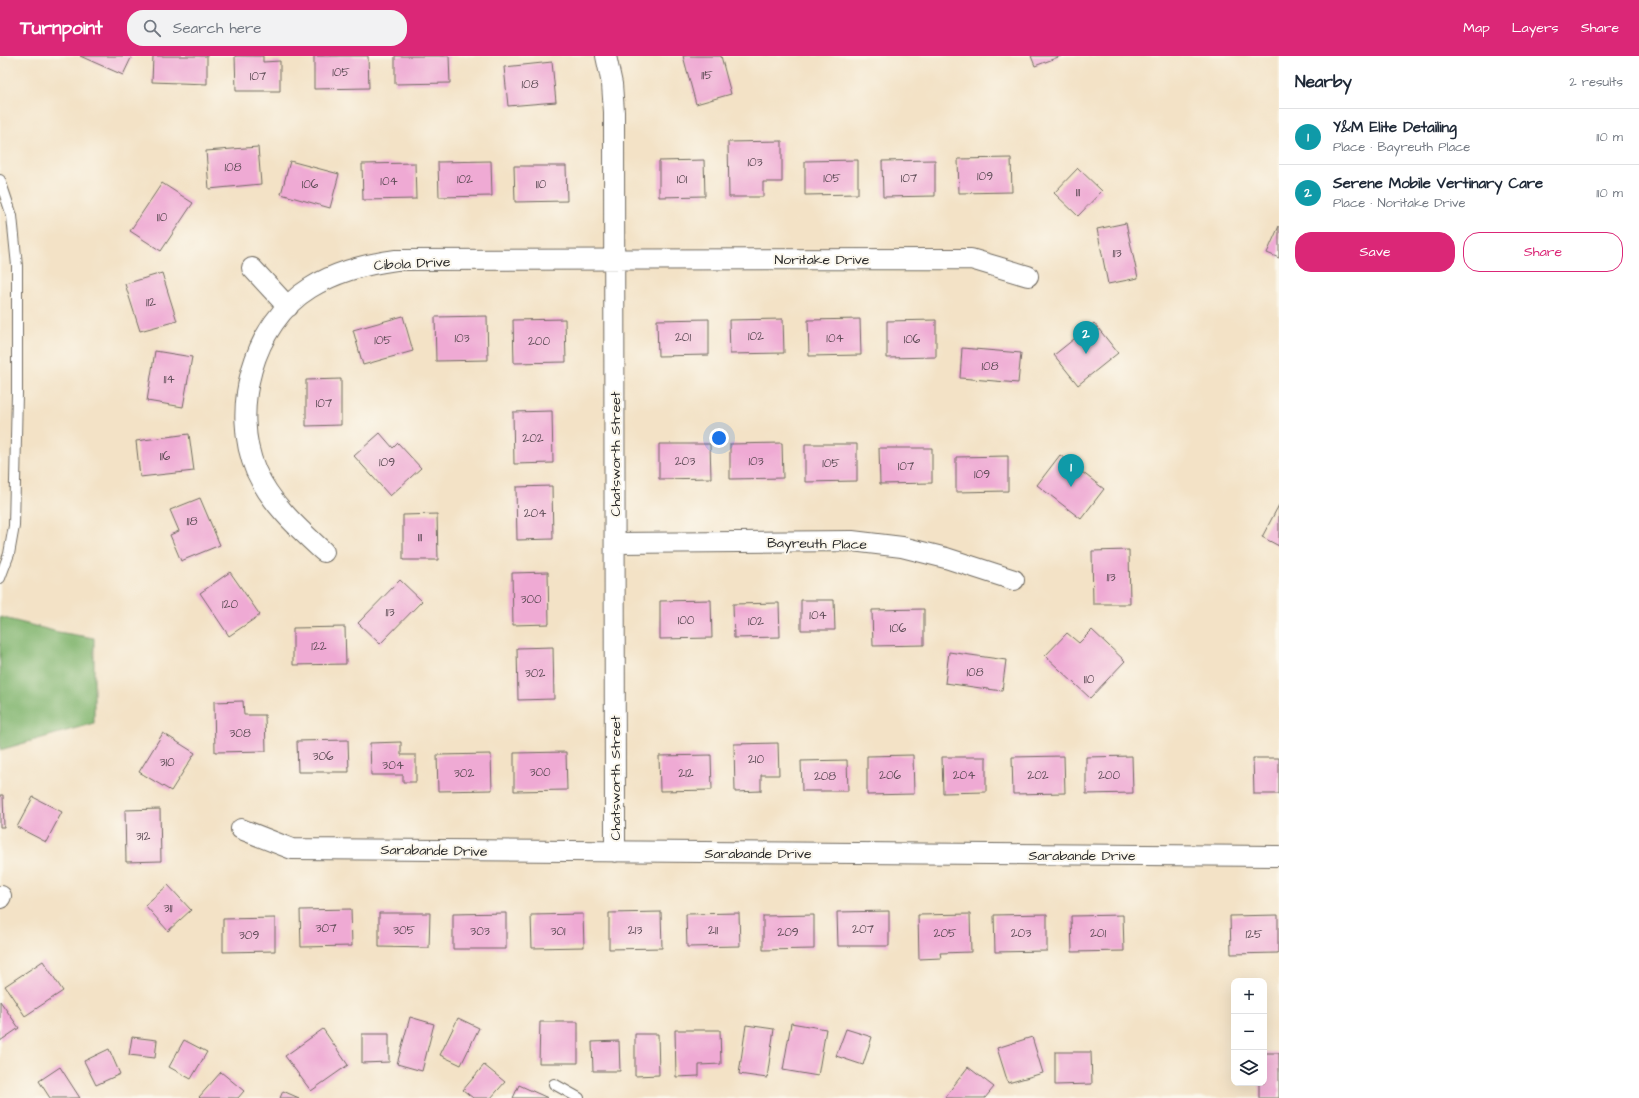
<!DOCTYPE html>
<meta charset="utf-8">
<style>
:root{--surface:#fff;--page:#f2f2f3;--text:#1f2937;--muted:#747a83;--line:#e0e1e3;--accent:#db2777}
body{margin:0;font-family:"Architects Daughter",sans-serif;background:var(--page);color:var(--text)}
.controls{position:absolute;right:12px;bottom:12px;display:grid;overflow:hidden;border-radius:8px;box-shadow:0 4px 16px #0002}
.controls button{width:36px;height:36px;display:grid;place-items:center;padding:0;border:0;border-bottom:1px solid var(--line);background:var(--surface);color:var(--text);font:20px sans-serif}
.you{position:absolute;left:719px;top:382px;width:14px;height:14px;margin:-10px;border:3px solid #fff;border-radius:50%;background:#1a73e8;box-shadow:0 0 0 6px #1a73e833}
.badge{display:grid;place-items:center;width:26px;height:26px;border-radius:50%;background:var(--accent);color:#fff;font-size:13px;font-weight:700}
.pin{position:absolute;translate:-50% -33px;filter:drop-shadow(0 1px 2px #0008)}
.pin::after{content:'';position:absolute;top:21px;width:14px;height:12px;background:inherit;clip-path:polygon(0 0,100% 0,50% 100%)}
.list{margin:0;padding:0;list-style:none}
h2{display:flex;justify-content:space-between;align-items:center;height:52px;margin:0;padding:0 16px;font-size:17px}
h2 small{font-size:13px;font-weight:400;color:var(--muted)}
.list li{display:grid;grid-template-columns:26px 1fr auto;gap:12px;align-items:center;box-sizing:border-box;height:56px;padding:0 16px;border-top:1px solid var(--line)}
.list b{display:block;font-size:15px;white-space:nowrap}
.list p{margin:0;font-size:13px;white-space:nowrap;color:var(--muted)}
.list em{font-size:13px;font-style:normal;color:var(--muted)}
.actions{display:flex;gap:8px;padding:12px 16px}
.actions a{flex:1;padding:9px 0;border:1px solid var(--accent);border-radius:16px;text-align:center;font-size:14px;color:var(--accent)}
.actions .main{background:var(--accent);color:#fff}
.icon{flex:none;width:22px;height:22px;fill:none;stroke:currentColor;stroke-width:2;stroke-linecap:round;stroke-linejoin:round}
.map{position:relative;flex:none;width:1279px;height:1042px;overflow:hidden}
header{display:flex;align-items:center;gap:24px;box-sizing:border-box;height:56px;padding:0 20px;background:var(--accent);color:#fff}
header strong{font-size:19px}
nav{display:flex;gap:22px;margin-inline-start:auto;font-size:14px}
.search{width:280px;height:36px;background:var(--page);display:flex;align-items:center;gap:10px;box-sizing:border-box;padding:0 14px;border-radius:16px;color:var(--muted);font-size:15px}
main{display:flex}
aside{flex:1;background:var(--surface)}
.map>svg:first-child{display:block}
.forest{fill:#82b670;stroke:#56704e}
.building{fill:#efaad4}
.lines{fill:none;stroke-linecap:round;stroke-linejoin:round}
.lane-casing{stroke:#716b61;stroke-width:12}
.street-casing{stroke:#716b61;stroke-width:22}
.lane{stroke:#fff;stroke-width:10}
.street{stroke:#fff;stroke-width:20}
.labels{text-anchor:middle;stroke-width:4;stroke-linejoin:round;paint-order:stroke}
.number-label{font-size:12px;fill:#5c4b55}
.street-label{font-size:14px;fill:#2b2b2b;stroke:#fbf7ec}
</style>
<header>
<strong>Turnpoint</strong>
<div class="search"><svg class="icon" aria-label="search" viewBox="0 0 24 24"><circle cx="10" cy="10" r="6"/><path d="M15 15l6 6"/></svg>Search here</div>
<nav><a>Map</a><a>Layers</a><a>Share</a></nav>
</header>
<main>
<div class="map">
<svg width="1279" height="1042" viewBox="0 0 1279 1042">
<rect width="100%" height="100%" fill="#fbf7ec"/>
<filter id="ink" filterUnits="userSpaceOnUse"><feTurbulence type="fractalNoise" baseFrequency=".025" numOctaves="2"/><feDisplacementMap in="SourceGraphic" scale="8" xChannelSelector="R" yChannelSelector="G"/><feConvolveMatrix kernelMatrix="1 2 1 2 8 2 1 2 1" color-interpolation-filters="sRGB"/></filter>
<filter id="wash" filterUnits="userSpaceOnUse"><feTurbulence type="fractalNoise" baseFrequency=".012" numOctaves="4" result="noise"/><feDisplacementMap in="SourceGraphic" scale="16" xChannelSelector="R" yChannelSelector="G"/><feGaussianBlur stdDeviation="0.9" result="paint"/><feColorMatrix in="noise" values="0 0 0 0 0 0 0 0 0 0 0 0 0 0 0 0 0 1.4 0 .05"/><feComposite in="paint" operator="in"/></filter>
<g filter="url(#wash)">
<rect width="100%" height="100%" fill="#f3e2c6"/>
<path class="forest" d="M0 561 58 576 94 582V667L0 694Z"/>
<g id="blocks">
<path class="building" d="M80 0H132L123 19Z
M153 0H207V28L152 26Z
M235 0H263V6L280 5V35H236Z
M314 0H368L369 32 314 33Z
M395 0H449L450 27 395 28Z
M683 0H721L731 38 696 48Z
M1031 0H1061L1035 10Z
M552 6 556 46 508 50 504 11Z
M782 85V126H763V141H729L728 86Z
M258 91 261 128 209 133 206 95Z
M1011 102 1012 136 959 137 958 103Z
M704 104 705 140 659 141V105Z
M858 104V138L805 139V105Z
M935 104V140L883 141 882 105Z
M290 105 339 118 330 152 281 138Z
M491 105 492 140 439 141 438 106Z
M415 107 416 143 363 144 362 108Z
M514 110H566L567 145 515 146Z
M1078 112 1102 135 1078 160 1054 137Z
M162 127 193 147 161 195 130 175Z
M1126 167 1138 222 1108 228 1097 173Z
M1279 170V202L1267 197Z
M162 217 177 265 140 275 125 228Z
M403 260 413 295 363 309 353 274Z
M487 260 488 304 436 305 435 261Z
M565 263 566 306 514 307 513 264Z
M709 263V299L658 300 657 264Z
M783 263 784 297 730 298 729 264Z
M860 263 861 299 809 300 808 264Z
M936 264V301L887 302V265Z
M1094 267 1118 297 1078 329 1054 299Z
M962 292 1021 297 1018 327 960 322Z
M155 295 192 301 183 351 147 345Z
M341 323V369L306 370V324Z
M552 355 553 407 514 408 513 356Z
M380 377 393 392 398 387 421 412 390 440 354 400Z
M189 378 194 415 140 421 136 385Z
M782 387 783 422 730 423V388Z
M659 388H710L711 422 659 423Z
M805 388H857V425L805 426Z
M879 392H932V427L880 428Z
M1060 399 1104 433 1081 463 1037 429Z
M1008 400V435L956 436V401Z
M552 430 553 483 517 484 516 431Z
M200 442 220 489 181 505 170 479 179 475 170 454Z
M1279 449V490L1262 481Z
M437 458 438 504H403V459Z
M1129 494 1130 548H1093L1092 495Z
M230 516 260 559 229 580 200 537Z
M548 516 549 568 513 569 512 517Z
M400 524 422 545 380 588 358 567Z
M711 544 712 582 660 583V545Z
M801 544H834L835 574H801Z
M779 547 780 581 734 582 733 548Z
M924 553V589L873 590 872 554Z
M345 571 346 608 293 609V572Z
M1092 574 1125 605 1090 642 1045 600 1067 577 1079 587Z
M553 591 554 643 518 644 517 592Z
M949 596 1006 604 1002 635 945 627Z
M243 645 244 659H265L266 695 215 696 214 646Z
M163 677 195 697 171 735 139 716Z
M348 684 349 716H298L297 685Z
M401 686V699H416V726H403V719H371L370 687Z
M778 687 779 719H761V735L735 736 734 688Z
M566 696 567 734 514 735V697Z
M491 698 492 734 438 735 437 699Z
M711 699 712 734 660 735 659 700Z
M913 699 914 738 867 739V700Z
M1064 700 1065 737 1013 738 1012 701Z
M1132 700 1133 737 1086 738V701Z
M942 701H986V736L943 737Z
M1253 702H1279V738H1254Z
M847 704 848 735H802L801 705Z
M0 739H3L4 771H0Z
M33 741 62 756 46 786 17 771Z
M160 753 161 805 126 806 125 754Z
M168 829 191 854 168 875 145 849Z
M351 853 352 890 301 891 300 854Z
M889 855V890H838L837 856Z
M661 856 662 892 609 893V857Z
M379 857H430L429 892 379 891Z
M506 857V893H453V858Z
M739 857 740 890 687 891 686 858Z
M583 858 584 891 532 892 531 859Z
M970 858 971 896 940 897 941 902 919 903 918 859Z
M1047 858V895L995 896 994 859Z
M814 859V893L763 894V860Z
M1123 859 1124 895 1072 896 1071 860Z
M1278 859V897L1231 898 1230 860Z
M275 862V895L223 896V863Z
M43 905 63 935 25 960 5 930Z
M0 945 19 972 0 985Z
M410 961 434 968 422 1015 397 1008Z
M458 962 479 972 461 1009 440 999Z
M540 966H578V1007H539Z
M791 967 826 973 818 1020 783 1014Z
M746 969 774 973 767 1022 739 1018Z
M323 973 348 1009 311 1035 285 1000Z
M846 973 872 981 863 1009 836 1000Z
M675 974H720L721 1008 699 1009V1020L676 1021Z
M362 978H389V1006L362 1007Z
M635 978H658L659 1019 635 1020Z
M132 981 157 984 155 1002 129 999Z
M1032 981 1043 1017 1008 1027 997 992Z
M184 984 207 996 191 1023 169 1011Z
M619 985 620 1015H593L592 986Z
M109 993 120 1018 96 1029 84 1005Z
M1055 996H1091L1092 1028 1055 1029Z
M1264 997H1279V1042H1259V1027H1264Z
M484 1009 505 1026 491 1042H473L463 1034Z
M60 1011 80 1042H50L39 1025Z
M968 1011 994 1031 985 1042H946L945 1041Z
M221 1016 244 1035 238 1042H200L199 1041Z
M519 1029 548 1042H513Z
M283 1035 299 1042H280Z"/>
</g>
</g>
<g filter="url(#ink)">
<use href="#blocks" fill-opacity="0" stroke="#716b61" stroke-width="1"/>
<g class="lines">
<g class="lane-casing">
<path id="lane" d="M0 124 12 160 17 210V337L14 470 9 498 0 522
M554 1028 579 1042"/>
</g>
<g class="street-casing">
<path id="street" d="M606 0 612 28 614 56 615 796
M252 212 288 251
M616 487 852 485 902 491 946 502 1014 524
M324 496C298 472 271 448 256 415 230 354 253 267 310 232 337 215 366 208 396 204L971 203 1028 220
M241 773 292 793 1279 800
M0 842 1 840"/>
</g>
<use href="#lane" class="lane"/>
<use href="#street" class="street"/>
</g>
</g>
<g class="labels">
<g class="number-label">
<text x="341" y="20">105</text>
<text x="707" y="23">115</text>
<text x="258" y="24">107</text>
<text x="530" y="32">108</text>
<text x="755" y="110">103</text>
<text x="233" y="115">108</text>
<text x="985" y="124">109</text>
<text x="832" y="126">105</text>
<text x="909" y="126">107</text>
<text x="465" y="127">102</text>
<text x="682" y="127">101</text>
<text x="389" y="129">104</text>
<text x="310" y="132">106</text>
<text x="541" y="132">110</text>
<text x="1078" y="140">111</text>
<text x="162" y="165">110</text>
<text x="1117" y="201">113</text>
<text x="151" y="250">112</text>
<text x="756" y="284">102</text>
<text x="683" y="285">201</text>
<text x="462" y="286">103</text>
<text x="835" y="286">104</text>
<text x="912" y="287">106</text>
<text x="383" y="288">105</text>
<text x="539" y="289">200</text>
<text x="990" y="314">108</text>
<text x="169" y="327">114</text>
<text x="324" y="351">107</text>
<text x="533" y="386">202</text>
<text x="165" y="404">116</text>
<text x="685" y="409">203</text>
<text x="756" y="409">103</text>
<text x="387" y="410">109</text>
<text x="831" y="411">105</text>
<text x="906" y="414">107</text>
<text x="982" y="422">109</text>
<text x="535" y="461">204</text>
<text x="192" y="469">118</text>
<text x="420" y="485">111</text>
<text x="1111" y="525">113</text>
<text x="531" y="547">300</text>
<text x="230" y="552">120</text>
<text x="390" y="560">113</text>
<text x="818" y="563">104</text>
<text x="686" y="568">100</text>
<text x="756" y="569">102</text>
<text x="898" y="576">106</text>
<text x="319" y="594">122</text>
<text x="975" y="620">108</text>
<text x="535" y="621">302</text>
<text x="1089" y="627">110</text>
<text x="240" y="681">308</text>
<text x="323" y="704">306</text>
<text x="756" y="707">210</text>
<text x="167" y="710">310</text>
<text x="393" y="713">304</text>
<text x="540" y="720">300</text>
<text x="464" y="721">302</text>
<text x="686" y="721">212</text>
<text x="890" y="723">206</text>
<text x="964" y="723">204</text>
<text x="1038" y="723">202</text>
<text x="1109" y="723">200</text>
<text x="825" y="724">208</text>
<text x="143" y="784">312</text>
<text x="168" y="856">311</text>
<text x="326" y="876">307</text>
<text x="863" y="877">207</text>
<text x="404" y="878">305</text>
<text x="635" y="878">213</text>
<text x="713" y="878">211</text>
<text x="480" y="879">303</text>
<text x="558" y="879">301</text>
<text x="788" y="880">209</text>
<text x="945" y="881">205</text>
<text x="1021" y="881">203</text>
<text x="1098" y="881">201</text>
<text x="1254" y="882">125</text>
<text x="249" y="883">309</text>
</g>
<g class="street-label">
<text x="822" y="208">Noritake Drive</text>
<text transform="translate(412 207) rotate(-3)" y="5">Cibola Drive</text>
<text transform="translate(615 398) rotate(-90)" y="5">Chatsworth Street</text>
<text transform="translate(817 487) rotate(1)" y="5">Bayreuth Place</text>
<text transform="translate(615 722) rotate(-90)" y="5">Chatsworth Street</text>
<text transform="translate(434 794) rotate(1)" y="5">Sarabande Drive</text>
<text x="758" y="802">Sarabande Drive</text>
<text x="1082" y="804">Sarabande Drive</text>
</g>
</g>
</svg>
<div class="controls">
<button>+</button>
<button>−</button>
<button><svg class="icon" aria-label="layers" viewBox="0 0 24 24"><path d="M12 4l9 5-9 5-9-5zM3 14l9 5 9-5"/></svg></button>
</div>
<div class="you"></div>
<div class="pin badge" style="left:1071px;top:431px;background:#0f9aa8">1</div>
<div class="pin badge" style="left:1086px;top:298px;background:#0f9aa8">2</div>
</div>
<aside>
<h2>Nearby<small>2 results</small></h2>
<ul class="list">
<li><span class="badge" style="background:#0f9aa8">1</span><div><b>Y&amp;M Elite Detailing</b><p>Place · Bayreuth Place</p></div><em>110 m</em></li>
<li><span class="badge" style="background:#0f9aa8">2</span><div><b>Serene Mobile Vertinary Care</b><p>Place · Noritake Drive</p></div><em>110 m</em></li>
</ul>
<div class="actions"><a class="main">Save</a><a>Share</a></div>
</aside>
</main>
